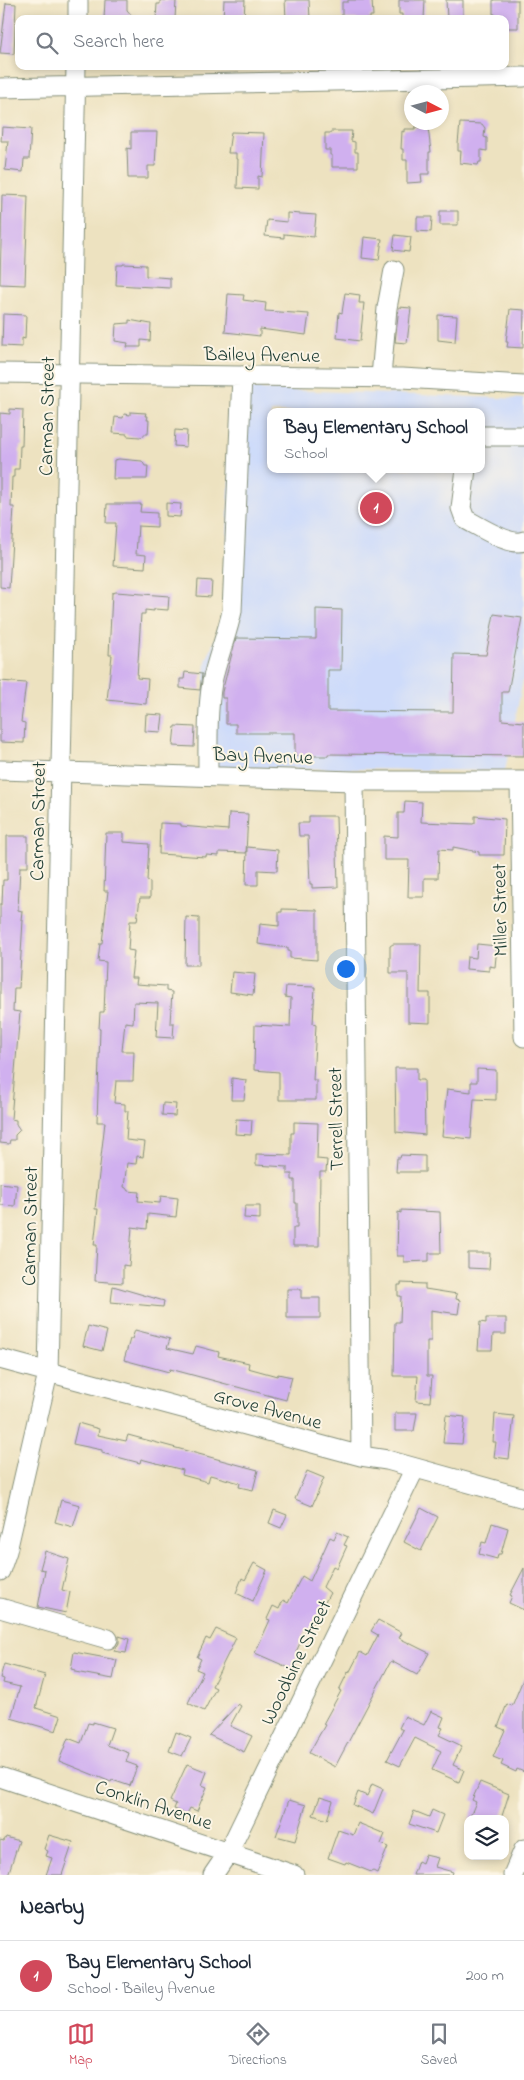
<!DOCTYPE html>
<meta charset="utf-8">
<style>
:root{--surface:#fff;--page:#f6f6f7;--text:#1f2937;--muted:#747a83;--line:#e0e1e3;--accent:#d1495b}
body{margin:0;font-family:"Indie Flower",sans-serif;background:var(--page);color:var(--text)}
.controls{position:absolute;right:15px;bottom:15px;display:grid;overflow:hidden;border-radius:10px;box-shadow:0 2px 8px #0003}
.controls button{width:45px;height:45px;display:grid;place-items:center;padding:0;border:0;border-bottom:1px solid var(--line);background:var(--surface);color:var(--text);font:25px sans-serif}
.compass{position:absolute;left:404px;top:85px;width:45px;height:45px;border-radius:50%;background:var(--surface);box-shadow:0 2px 8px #0003;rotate:96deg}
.you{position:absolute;left:345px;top:968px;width:18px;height:18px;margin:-12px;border:4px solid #fff;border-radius:50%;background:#1a73e8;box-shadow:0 0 0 8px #1a73e833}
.badge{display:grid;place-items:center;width:32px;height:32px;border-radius:50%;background:var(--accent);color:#fff;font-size:16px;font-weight:700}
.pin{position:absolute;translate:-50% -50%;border:2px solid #fff;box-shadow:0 1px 5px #0006}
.popup{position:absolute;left:267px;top:408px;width:218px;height:65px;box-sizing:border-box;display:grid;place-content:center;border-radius:10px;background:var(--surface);filter:drop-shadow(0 1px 4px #0005);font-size:16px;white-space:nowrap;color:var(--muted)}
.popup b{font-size:19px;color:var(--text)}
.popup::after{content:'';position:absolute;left:50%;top:100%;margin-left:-10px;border:10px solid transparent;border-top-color:var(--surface)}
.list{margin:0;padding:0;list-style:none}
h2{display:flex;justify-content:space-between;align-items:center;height:65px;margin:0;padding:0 20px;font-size:21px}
h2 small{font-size:16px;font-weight:400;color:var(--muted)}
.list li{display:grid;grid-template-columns:32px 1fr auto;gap:15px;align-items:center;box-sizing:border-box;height:70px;padding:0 20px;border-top:1px solid var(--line)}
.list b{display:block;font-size:19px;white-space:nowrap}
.list p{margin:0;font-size:16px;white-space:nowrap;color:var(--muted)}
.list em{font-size:16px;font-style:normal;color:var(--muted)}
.icon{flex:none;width:28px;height:28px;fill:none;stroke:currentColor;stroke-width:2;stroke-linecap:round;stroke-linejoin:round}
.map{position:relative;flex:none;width:524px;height:1875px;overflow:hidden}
.search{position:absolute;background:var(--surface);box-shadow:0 2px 8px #0003;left:15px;right:15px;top:15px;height:55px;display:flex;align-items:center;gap:12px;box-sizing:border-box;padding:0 18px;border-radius:10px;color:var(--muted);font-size:19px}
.sheet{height:135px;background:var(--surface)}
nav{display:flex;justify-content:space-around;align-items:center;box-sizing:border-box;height:70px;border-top:1px solid var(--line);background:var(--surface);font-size:14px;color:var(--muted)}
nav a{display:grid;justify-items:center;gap:2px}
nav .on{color:var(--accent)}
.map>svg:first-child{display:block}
.built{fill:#cedbfa;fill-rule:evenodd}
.building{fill:#d0b0ef}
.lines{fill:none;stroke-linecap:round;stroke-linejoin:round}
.minor-casing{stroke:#86907a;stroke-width:21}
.minor{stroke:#fff;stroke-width:19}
.labels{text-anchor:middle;stroke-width:4;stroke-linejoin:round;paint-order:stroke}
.street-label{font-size:20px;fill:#1f3d34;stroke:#fcf5e5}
</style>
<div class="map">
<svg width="524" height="1875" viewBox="0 0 524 1875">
<rect width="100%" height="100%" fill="#fcf5e5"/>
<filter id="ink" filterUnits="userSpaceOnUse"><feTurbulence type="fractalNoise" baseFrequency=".02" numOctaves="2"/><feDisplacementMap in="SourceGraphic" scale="10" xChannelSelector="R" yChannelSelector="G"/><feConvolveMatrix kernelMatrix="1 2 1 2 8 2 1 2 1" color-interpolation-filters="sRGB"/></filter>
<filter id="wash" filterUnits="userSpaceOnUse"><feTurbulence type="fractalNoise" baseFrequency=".0096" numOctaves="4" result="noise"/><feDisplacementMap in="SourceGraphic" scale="20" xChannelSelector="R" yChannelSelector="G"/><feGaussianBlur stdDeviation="1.12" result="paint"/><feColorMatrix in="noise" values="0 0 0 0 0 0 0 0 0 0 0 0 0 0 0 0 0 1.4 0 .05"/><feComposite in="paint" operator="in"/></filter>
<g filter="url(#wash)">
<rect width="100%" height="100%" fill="#ede2c0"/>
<path class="built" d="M233 388 524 399V675L505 771 199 767 206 661 224 617ZM271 412H481V469H271Z"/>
<g id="blocks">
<path class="building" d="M105 0H127V10L135 19H104Z
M160 0 176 1 175 19H156L157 4H160Z
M224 0H245L244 19H223Z
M285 0H309L310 19H286Z
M348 0H372L373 16H370V19H345L342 17V2H348Z
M399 0H425L424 19H402V14H399Z
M446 0H463V19H447Z
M493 0H518V28H505V19H496L495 14H493Z
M6 3 16 4 14 54 0 53Z
M460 123 482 124 485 128 484 137 487 138V151L481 150V162H479L478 165 460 163 461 151H458V144Z
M2 127 31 129 29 159H24L23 172 5 170 8 141H1Z
M415 127H428L431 152H429V174H421L422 182 407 183V160H403V149H401L402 131 404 132V129H415Z
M331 131H352L351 141 355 142V152H358V167H332V155H330V150H325V133H331Z
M131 132H157L155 166H148V178H128L127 148 131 149Z
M231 132 264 133 262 177 258 176V189L237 188 238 159H236V153H228Z
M2 195 28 196 25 285 0 284Z
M440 211H458V225H440Z
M287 213 316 215 314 237 284 234V238L265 236 267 220 287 222Z
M417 217H432L431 232 417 231Z
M395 235 411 237 409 252 393 250Z
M364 237 382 239 379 260 362 258Z
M123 264 146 265V276L170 278V288L116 285 117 265H123Z
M345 293 360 295 359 303H364L360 341 337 338 339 312 342 313Z
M228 294 244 295 243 300 266 303 265 311 309 314 306 335 260 329V336L225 332Z
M399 307 411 308 407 343 395 342Z
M510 309 524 310 523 348 507 347 508 342H506Z
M3 314 26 315 25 339 22 338V347L2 346Z
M438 315 457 316 455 342 438 340Z
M129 320 151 324 150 341 141 340V347H127L128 343 115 341 116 324 129 323Z
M10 409 23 410 22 446H20L19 469H14V477H12L11 507H14L9 588 0 587V413L10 414Z
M130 412 146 413 145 416H148L147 420H149L148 434H144V436L140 437 127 436V434L113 433 115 417 123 418 124 414 130 415Z
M175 430 187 431 186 447 174 446Z
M119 459 142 461 145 466H148L147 479H113L114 460Z
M166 503 181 504 180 517 166 516Z
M107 504H141L140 512 157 513V527L138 526 136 554 146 555 145 568 113 566 116 523H106Z
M198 580 212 581 211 597 197 596Z
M116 592 169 596 168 610 154 609V611L145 610V614H141L137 678 148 679 146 704 107 700 112 655H109L112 593Z
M316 609 342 610 341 670H328V711L453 712 454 654 486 655 494 614 522 618 508 692H502V720L524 722V756L328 754V756H295V733H236V724H226V698H222V692L236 638 316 639Z
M185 672 202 674 200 690 180 688V679H184Z
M0 681 26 683 21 722 25 723 24 743 0 742Z
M146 714 163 715 161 732 145 731Z
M175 726 195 727 194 747 173 746Z
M405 801 422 802 421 822 473 824 475 823V816L505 819 504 855H479V852L453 847V850L439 849 438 878H424V897H408L409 860H384V836L398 837V813H404Z
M229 813 248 814 246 853 219 852V856L206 855V857L159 854 160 823 181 824V826L228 830Z
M309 816H336L338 887 312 888V884H310L308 836H299L298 823H309Z
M106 833H124V842L149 844 147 881 150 882V898H140L137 921H130L128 950 134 951 131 978H137L136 984 166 986V991L172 992 170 1023H174L173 1038 156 1037 158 1003 134 1002 133 1023 125 1022 122 1051H134L133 1081H116L114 1103 125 1104V1111H128L126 1140 145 1142 143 1157 137 1156 136 1164 127 1163 124 1187 126 1188 128 1191 139 1192 138 1201 160 1203 161 1196 178 1198 176 1217 148 1214 147 1229 132 1227 129 1266 123 1265V1283L95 1281 97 1245H94L98 1209H95L105 1122H97L100 1029H99L100 1012H104L106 962 98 961 100 943H102L108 891H104Z
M7 836H28V867H20L18 910 22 911 21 920H23L19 988H14L13 1011 20 1012 11 1119 16 1120V1124L20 1130 15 1135V1140H10L9 1144 0 1143V904H2L3 880H7Z
M247 847 278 850 277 871 258 870V885H246Z
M282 909 317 910V960L290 958V951H288V948L258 944 260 924 279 926V912H282Z
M186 917 199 918V965H185Z
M393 944H421L420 993H430V1023L408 1022V973H390V946Z
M477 944 497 946 495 967 489 966V971L466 969 467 957 476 958Z
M232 972 255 974 253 995 230 992Z
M286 986 315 987 313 1024 316 1025 313 1080H316V1100H279V1072L254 1070 255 1025 290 1027 291 998 285 997Z
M395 1068H417V1080H424L425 1135 396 1132Z
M477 1069 496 1070V1100L474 1099 471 1139 442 1136 447 1089 471 1092V1082H477Z
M232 1078 246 1080 244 1100H231Z
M163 1103 176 1104 175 1116 162 1115Z
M236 1119 252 1120 251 1135 235 1134Z
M294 1122 318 1123 317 1159 327 1160 326 1172H320L319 1246H293V1228H297V1203H295V1180H292V1174H287V1167L256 1165V1154L291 1155V1133H294Z
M401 1155 425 1156V1172H396L397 1158H400Z
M0 1183 17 1185 15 1206 0 1205Z
M245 1206H260V1219L244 1218Z
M401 1210 440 1212 441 1253H429V1261L404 1262V1256H397L398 1212 401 1213Z
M468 1253H490L489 1269 468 1268Z
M401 1283 425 1284V1289L457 1294 456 1299 460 1300 458 1314 431 1310V1341H427V1376H432L430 1402 416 1401 418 1376H394L395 1322H400L401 1296H398V1285H401Z
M113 1286 164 1301 163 1307 111 1302Z
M287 1289H301V1298H320V1318H287Z
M486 1318H506V1334H493L492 1350H478L480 1322 486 1323Z
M88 1326 107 1331 102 1351 83 1346Z
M135 1330 170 1339 167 1348 193 1354 196 1346 219 1352 218 1356 249 1363 248 1368 277 1376 278 1374 292 1377 286 1400 170 1369 169 1372 124 1360 130 1339H132Z
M395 1413H417L414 1431H395Z
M495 1414 514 1416 509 1459 494 1457 496 1442H493Z
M446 1415 465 1417 462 1444 443 1443Z
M78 1423 99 1429 98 1435 126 1441 128 1435 258 1470 253 1490 239 1487 240 1483 210 1475 208 1482 182 1475 183 1470 141 1459 140 1463 102 1453V1450L73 1444Z
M307 1471 324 1478 312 1506 295 1499Z
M61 1500 80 1505 73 1527 55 1522Z
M421 1508 438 1517 421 1551 404 1542Z
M274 1510 287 1515 281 1528 269 1523Z
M492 1523 508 1528 501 1554H498L497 1559 479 1554 482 1542 486 1543Z
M337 1532 348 1537 344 1545 347 1546 337 1568 333 1566 323 1587 330 1593 309 1631 306 1630 296 1652 301 1655 294 1670 255 1653 270 1620 267 1619 273 1606 279 1609 283 1600 288 1603 302 1576 310 1581 330 1537 334 1539Z
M45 1551 69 1559 62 1590 70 1592 66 1613 38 1607 45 1570 40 1569Z
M254 1563 267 1570 253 1601 236 1593 242 1578 245 1580Z
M524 1568V1610L509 1603 512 1596 510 1595Z
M378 1620 402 1633 399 1638 429 1653 417 1675 391 1661 335 1767 309 1753 325 1725 323 1724 341 1691 339 1690 348 1672 349 1673 360 1652 367 1656 378 1635 371 1631Z
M216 1629 236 1638 212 1686 216 1688 204 1711 188 1703 203 1672 196 1669 201 1659 197 1657 206 1638 210 1640Z
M119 1636 129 1639 126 1653 114 1651 119 1643Z
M74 1652 117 1660 113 1679 75 1672V1670L71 1669Z
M4 1664 45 1675 36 1708 61 1716 56 1731 11 1718 20 1687 3 1683 4 1679 0 1678Z
M524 1677V1772L517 1769 516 1772 501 1765 503 1761 493 1757 505 1730 498 1727 507 1704 512 1706Z
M238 1704 241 1706 230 1726 252 1736 244 1752 209 1735Z
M431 1711 444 1717 440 1727 443 1728 439 1735 462 1746 453 1765 464 1770 459 1782 432 1770 441 1751 415 1738 400 1766 387 1760 403 1730 399 1728 405 1716 424 1725Z
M93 1722 113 1728 107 1745 129 1753 126 1762 137 1766 130 1786 112 1780 111 1782 59 1761 68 1738 81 1743 88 1723 93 1724Z
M176 1732 191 1738 182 1756 169 1751Z
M187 1764 207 1772 202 1785 207 1787 197 1811 190 1808 187 1814 174 1809 176 1804 170 1801Z
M480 1782 509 1794 501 1819H469L476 1802 472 1800Z
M372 1784 383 1789 373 1814 353 1805 358 1792 367 1796Z
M320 1797 333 1801 327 1820 313 1815Z
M289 1800 306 1805 295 1841 276 1836Z
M432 1810 443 1815 436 1833 409 1824 414 1811 429 1817Z
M358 1823 385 1834 381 1844 388 1847 377 1873 373 1871 371 1872 346 1862 345 1864 328 1858 338 1830 353 1835Z
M49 1835 73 1842 62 1875H46L52 1858 46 1856 48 1851 44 1849Z
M6 1837 19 1841 8 1875H0V1840L4 1841Z
M425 1855 438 1858 435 1867 453 1872 452 1875H413L418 1861 422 1863Z"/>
</g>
</g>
<g filter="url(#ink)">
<use href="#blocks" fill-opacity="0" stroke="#86907a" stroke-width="1"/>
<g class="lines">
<g class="minor-casing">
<path id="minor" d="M78 19V0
M0 88 524 77
M0 373 402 378 524 385
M381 377 387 308 394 270
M481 436H524
M466 469 461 508 465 519C479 526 510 547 524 541
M0 770 354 781H524
M208 776C208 745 207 713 212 682 217 658 227 635 232 611L242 376
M354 781 361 1456
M520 781 524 1037
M0 1359 361 1456 387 1460 524 1498
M0 1571 7 1551 48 1373 76 66
M0 1608 108 1639
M0 1777 294 1875
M213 1875 228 1853 415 1468
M513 1875 524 1849"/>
</g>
<use href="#minor" class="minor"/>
</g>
</g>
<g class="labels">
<g class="street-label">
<text transform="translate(262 354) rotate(1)" y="7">Bailey Avenue</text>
<text transform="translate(46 416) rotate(-89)" y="7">Carman Street</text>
<text transform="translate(263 755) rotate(2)" y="7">Bay Avenue</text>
<text transform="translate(37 821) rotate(-89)" y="7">Carman Street</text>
<text transform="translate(499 910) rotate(-91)" y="7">Miller Street</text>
<text transform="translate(335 1119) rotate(-91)" y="7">Terrell Street</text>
<text transform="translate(29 1226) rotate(-89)" y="7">Carman Street</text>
<text transform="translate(268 1408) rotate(15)" y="7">Grove Avenue</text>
<text transform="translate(295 1662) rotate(-64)" y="7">Woodbine Street</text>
<text transform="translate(154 1804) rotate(18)" y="7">Conklin Avenue</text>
</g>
</g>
</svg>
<div class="controls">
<button><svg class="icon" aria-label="layers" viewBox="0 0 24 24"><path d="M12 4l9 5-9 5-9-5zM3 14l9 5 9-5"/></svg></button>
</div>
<svg class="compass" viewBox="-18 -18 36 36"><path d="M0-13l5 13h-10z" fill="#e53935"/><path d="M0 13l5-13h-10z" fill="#747a83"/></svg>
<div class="you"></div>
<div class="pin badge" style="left:376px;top:508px">1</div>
<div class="popup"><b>Bay Elementary School</b>School</div>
<div class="search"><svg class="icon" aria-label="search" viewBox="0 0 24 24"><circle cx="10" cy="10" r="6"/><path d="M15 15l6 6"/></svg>Search here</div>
</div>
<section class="sheet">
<h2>Nearby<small></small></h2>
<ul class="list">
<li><span class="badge">1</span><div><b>Bay Elementary School</b><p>School · Bailey Avenue</p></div><em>200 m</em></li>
</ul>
</section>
<nav>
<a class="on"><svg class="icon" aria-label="map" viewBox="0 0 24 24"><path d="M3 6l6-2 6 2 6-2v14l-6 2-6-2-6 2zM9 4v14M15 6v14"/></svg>Map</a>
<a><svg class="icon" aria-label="directions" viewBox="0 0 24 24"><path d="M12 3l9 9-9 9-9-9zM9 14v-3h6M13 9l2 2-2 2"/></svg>Directions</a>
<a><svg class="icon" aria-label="saved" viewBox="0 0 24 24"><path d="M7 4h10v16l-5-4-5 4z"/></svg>Saved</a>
</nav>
